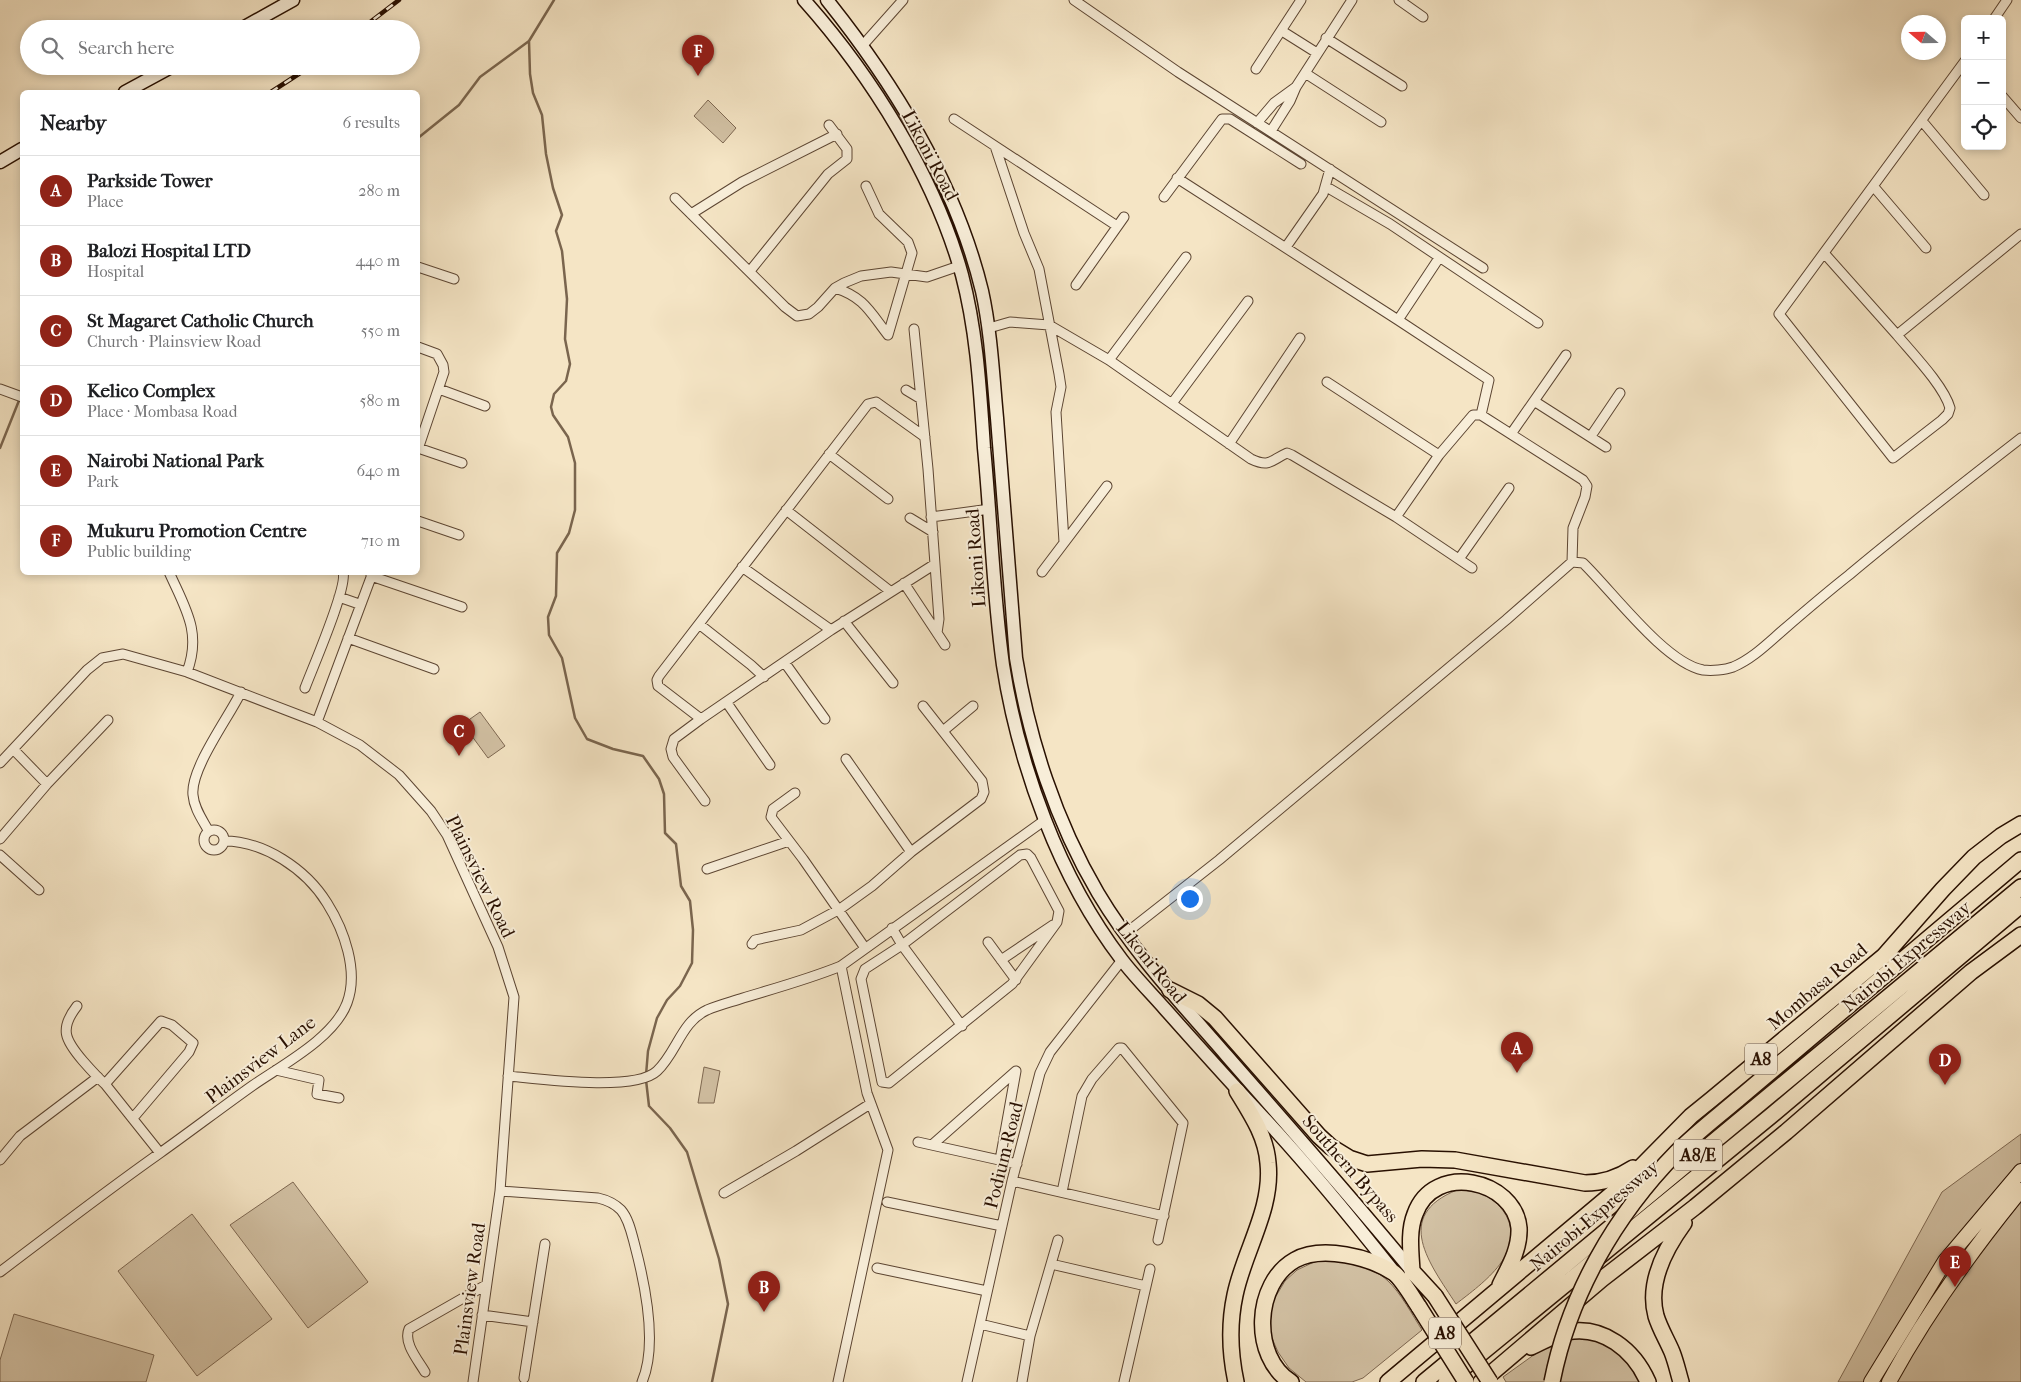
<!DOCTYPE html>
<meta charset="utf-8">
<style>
:root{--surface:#fff;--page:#f2f2f2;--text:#202124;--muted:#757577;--line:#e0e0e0;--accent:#8f2418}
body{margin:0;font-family:"IM FELL French Canon",serif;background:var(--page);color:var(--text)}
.controls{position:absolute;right:15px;top:15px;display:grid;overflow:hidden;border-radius:8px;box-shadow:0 2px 8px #0003}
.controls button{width:45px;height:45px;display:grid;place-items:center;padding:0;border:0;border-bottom:1px solid var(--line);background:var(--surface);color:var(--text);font:25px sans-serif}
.compass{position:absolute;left:1901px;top:15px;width:45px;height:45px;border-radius:50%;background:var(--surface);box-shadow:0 2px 8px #0003;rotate:290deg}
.you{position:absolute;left:1189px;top:898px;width:18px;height:18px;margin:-12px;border:4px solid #fff;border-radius:50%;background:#1a73e8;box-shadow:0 0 0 8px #1a73e833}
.badge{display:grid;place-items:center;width:32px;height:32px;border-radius:50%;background:var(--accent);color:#fff;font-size:16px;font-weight:700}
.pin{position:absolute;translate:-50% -41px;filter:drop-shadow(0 1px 2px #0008)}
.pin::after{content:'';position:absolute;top:26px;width:18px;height:15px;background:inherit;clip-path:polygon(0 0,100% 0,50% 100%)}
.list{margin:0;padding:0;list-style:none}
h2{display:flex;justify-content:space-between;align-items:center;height:65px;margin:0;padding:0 20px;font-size:21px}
h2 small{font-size:16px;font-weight:400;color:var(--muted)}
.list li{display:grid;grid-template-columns:32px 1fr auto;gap:15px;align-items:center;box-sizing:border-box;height:70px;padding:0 20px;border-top:1px solid var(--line)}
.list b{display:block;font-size:19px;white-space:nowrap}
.list p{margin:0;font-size:16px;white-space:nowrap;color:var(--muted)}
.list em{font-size:16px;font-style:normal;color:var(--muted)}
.icon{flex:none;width:28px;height:28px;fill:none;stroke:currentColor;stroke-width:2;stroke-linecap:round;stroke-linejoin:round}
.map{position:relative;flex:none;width:2021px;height:1382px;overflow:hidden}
.search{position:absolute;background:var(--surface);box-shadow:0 2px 8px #0003;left:20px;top:20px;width:400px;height:55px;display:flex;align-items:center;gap:12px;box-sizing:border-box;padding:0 18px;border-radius:28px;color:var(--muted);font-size:19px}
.panel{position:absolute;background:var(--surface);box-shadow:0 2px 8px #0003;left:20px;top:90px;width:400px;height:485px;border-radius:8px}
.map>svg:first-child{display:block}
.green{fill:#d2c1a4;stroke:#7e6852}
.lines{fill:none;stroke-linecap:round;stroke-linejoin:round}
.stream{stroke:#7a654e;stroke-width:2.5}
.street-casing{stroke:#5c4532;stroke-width:11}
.secondary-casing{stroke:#291001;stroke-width:15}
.primary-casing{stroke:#291001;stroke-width:16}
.highway-casing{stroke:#291001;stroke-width:18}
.street{stroke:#f8eed9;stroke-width:9}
.secondary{stroke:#f8eed9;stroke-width:12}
.primary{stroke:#f5e5c5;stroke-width:14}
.highway{stroke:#f5e5c5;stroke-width:15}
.rail-casing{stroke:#291001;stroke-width:4.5}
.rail{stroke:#f8eed9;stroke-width:2.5;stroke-dasharray:8;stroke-linecap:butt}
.highway-bridge-casing{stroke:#291001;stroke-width:18;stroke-linecap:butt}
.highway-bridge{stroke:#f5e5c5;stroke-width:15}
.labels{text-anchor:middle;stroke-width:4;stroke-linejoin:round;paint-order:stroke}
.shield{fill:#f8eed9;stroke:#675342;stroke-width:1}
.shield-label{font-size:18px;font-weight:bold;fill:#291001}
.street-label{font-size:19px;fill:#291001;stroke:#f8eed9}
</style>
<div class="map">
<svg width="2021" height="1382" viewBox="0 0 2021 1382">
<rect width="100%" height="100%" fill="#f5e5c5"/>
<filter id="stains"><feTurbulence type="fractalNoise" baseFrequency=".004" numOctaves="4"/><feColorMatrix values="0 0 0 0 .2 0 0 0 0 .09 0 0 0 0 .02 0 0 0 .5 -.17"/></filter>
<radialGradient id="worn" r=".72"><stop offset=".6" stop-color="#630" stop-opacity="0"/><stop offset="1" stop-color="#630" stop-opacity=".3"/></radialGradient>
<path class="green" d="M708 100 736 128 723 143 694 116Z
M480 712 505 746 488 758 463 724Z
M704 1067 720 1071 714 1103H698Z
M2021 1134V1382H1838L1942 1192Z
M293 1182 368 1282 308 1328 230 1225Z
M1457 1190C1477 1190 1492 1195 1504 1212 1529 1251 1483 1283 1456 1304 1430 1264 1392 1216 1457 1190Z
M192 1214 272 1319 197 1376 118 1271Z
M1327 1260C1348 1262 1372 1266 1388 1281 1400 1292 1413 1316 1422 1330L1363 1378 1352 1382H1306L1289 1368 1278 1352 1271 1336 1269 1318 1273 1301 1285 1281 1297 1270 1314 1262Z
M14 1314 154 1355 146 1382H0V1360Z
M1577 1336C1608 1341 1629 1349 1640 1382H1506L1503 1377 1549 1344Z"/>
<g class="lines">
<path class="stream" d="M529 41 530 74 533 93 542 115 546 154 553 188 562 215 556 231 562 251 567 299 565 339 570 364 566 381 554 394 551 407 553 415 568 437 575 463V510L569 533 557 553 556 596 548 617 549 635 562 658 575 718 587 739 613 749 643 756 659 779 664 794 665 833 676 844 681 886 690 901 693 930 692 963 680 986 667 1000 657 1018 648 1051 646 1075
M418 138 459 105 480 77 529 41 554 0
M0 448 20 398
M646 1080 649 1106 670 1128 687 1152 719 1259 728 1304 712 1382"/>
<g class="street-casing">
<path id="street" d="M1074 0 1178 72 1483 268
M1399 0 1423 17
M1994 19 2007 0
M1282 31 1317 53
M1326 38 1402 86
M863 45 903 0
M1256 69 1301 0
M1305 73 1381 122
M2002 96 2021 118
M954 119 1117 226
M1922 121 1984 195
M1257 123 1274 103 1296 87
M1271 131 1290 101 1296 87 1352 0
M995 146 1024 233 1039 269 1059 374 1061 387 1056 412 1064 542
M1177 178 1398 320 1489 380 1481 415
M866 186 879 214 908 242 912 253 888 335
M1874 187 1926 248
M1330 189 1390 224 1538 323
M1164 197 1222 119H1230L1301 164
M675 198 785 307 797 316 809 314 818 307 835 288 844 283 861 276 891 272 927 277 959 266
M691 214 742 182 837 134
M1286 247 1323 194 1330 169
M1824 253 1897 335 2021 234
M418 267 454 279
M750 271 828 174 847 159V149L829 125
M1076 285 1124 217
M835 288C864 297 870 312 888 335
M1398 320 1439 258
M989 328 1010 322 1049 325 1109 360 1251 459C1270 468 1271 460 1287 453L1292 455 1396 517 1472 568
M914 329 928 469 939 619 937 633
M1897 335C1912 353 1944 386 1950 408L1948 414 1942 420 1893 458 1779 314 1965 61
M418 347 437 354 443 365 444 372 418 449
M1109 360 1186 257
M1327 382 1439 455
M0 389 22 397
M439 389 485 406
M906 390 921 399
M1534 401 1606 447
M1173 402 1248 301
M1511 434 1566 355
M1591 436 1620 393
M1229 444 1300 338
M418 448 462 463
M829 454 888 499
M786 510 890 591
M931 517 990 509
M1396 517 1439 455 1473 415H1481L1583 480 1587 486 1585 497 1573 528 1572 562
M910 518 933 532
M418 521 459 535
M1459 559 1509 488
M742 567 831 630
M169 572C185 608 202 632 187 672
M1042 572 1107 486
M371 576 462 607
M904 583 945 645
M339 597 359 604
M844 621 893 683
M699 624 751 665 764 677
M348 638 434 669
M785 663 825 719
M305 688C312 669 348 587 343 572
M727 703 770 765
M701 719 658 686 657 680 659 676 868 404 876 402 925 437
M317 722 373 572
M943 731 973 706
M13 749 47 784
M846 759 911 852
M0 763 87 670 102 658 123 654 187 672 317 722 360 745 399 775 431 811 447 835 498 947 514 997 500 1191 473 1382
M795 793 773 809 771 817 803 859 865 948
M705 801 673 757 671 749 674 739 701 719 831 630 935 564
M204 840a10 10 0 1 1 20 0a10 10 0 1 1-20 0Z
M208 830C202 819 194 808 193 795 190 769 229 717 241 692
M0 839 47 784 108 720
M1027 854 1031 858 1059 911 1057 922 1012 984 889 1083 882 1082 861 979 865 969 902 945 1020 855Z
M0 855 39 890
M707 869 789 841
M892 928 902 945 962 1026
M1126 933 1219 860 1506 620 1572 562 1583 563C1612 591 1665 663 1703 670 1712 671 1725 670 1733 667 1752 659 1767 644 1782 631 1804 612 1826 593 1849 575 1905 528 1963 483 2021 438
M988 942 1016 980
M752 944 755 940 801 930 840 909 872 886 911 852 981 799 984 792 982 781 923 706
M1001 960 1053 925
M77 1006C59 1029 65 1040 83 1061 90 1069 97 1077 105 1084L160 1153
M276 1070 319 1080 317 1094 339 1098
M508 1076C540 1079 635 1092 657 1071 677 1052 681 1022 707 1010 719 1005 731 1002 743 998 776 988 809 979 841 966L1045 820
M105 1084 161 1021 172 1025 193 1043 189 1052 133 1118
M918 1142 1017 1164
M932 1145 1016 1071
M0 1160 20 1136 98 1077
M1000 1160 1016 1071
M1012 1181 1164 1216
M500 1191 598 1198C607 1200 615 1204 621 1210 629 1219 632 1235 635 1246 645 1284 658 1345 642 1382
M1062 1192 1082 1096 1092 1079 1119 1048H1122L1183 1123 1158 1240
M724 1193 796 1151 870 1104
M887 1202 1002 1226
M1051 1264 1146 1286
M877 1268 987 1291
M0 1272C53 1232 106 1191 160 1153 191 1131 221 1108 252 1086 282 1065 334 1038 347 1003 359 971 344 930 327 903 306 869 264 841 224 841
M482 1315 533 1322
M980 1324 1030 1336 1058 1240
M425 1372C418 1360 403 1343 409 1329L486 1285
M524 1378 545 1244
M838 1382 888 1150 867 1093 841 966
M967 1382 1012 1181 1040 1073 1050 1052 1122 960
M1022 1382 1030 1336
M1124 1382 1150 1269"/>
</g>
<g class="secondary-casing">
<path id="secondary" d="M804 0C871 75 935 177 962 275 977 332 980 390 984 448 991 520 993 594 1003 665 1011 717 1026 771 1045 820 1064 869 1090 918 1122 960 1135 977 1151 993 1165 1009 1197 1045 1229 1081 1263 1117 1309 1166 1352 1219 1394 1272
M827 0C895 85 956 184 982 291 991 332 993 375 997 418 1004 498 1010 578 1016 658 1029 739 1056 822 1098 893 1133 952 1182 1004 1227 1056 1289 1127 1352 1198 1412 1271
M241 29 293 0
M125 92 173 66
M0 162 22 149"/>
</g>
<g class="primary-casing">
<path id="primary" d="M1871 1382 1945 1261 2021 1171
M1889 1382C1926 1314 1972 1250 2021 1190"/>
</g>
<g class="highway-casing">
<path id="highway" d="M1170 990 1198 1004 1215 1018 1319 1136 1331 1147 1349 1158 1367 1164 1422 1159 1455 1160 1585 1183C1603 1183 1618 1178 1633 1168
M1737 1100 2021 860
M1435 1296 1412 1271C1411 1253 1408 1231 1415 1214 1434 1161 1515 1180 1519 1228 1520 1249 1509 1267 1500 1285
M1531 1347C1542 1342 1555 1334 1567 1332 1603 1325 1634 1350 1648 1382
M1236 1382C1230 1354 1229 1323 1235 1295 1244 1251 1273 1209 1268 1163 1266 1136 1251 1114 1237 1091
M1291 1382C1251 1357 1254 1283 1295 1260 1322 1245 1370 1257 1394 1273 1402 1279 1413 1298 1419 1307
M1388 1382 1625 1183 1691 1116 1712 1099 1884 956 1943 889 1974 857 2001 836 2021 824
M1424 1382 2021 887
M1446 1382 1772 1115 2021 905
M1481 1382 1602 1279 1695 1207 1786 1132 1971 972 2021 935
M1681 1382C1678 1372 1676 1362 1672 1352 1667 1340 1660 1329 1656 1316 1647 1283 1665 1249 1684 1223"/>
</g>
<use href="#street" class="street"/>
<use href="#secondary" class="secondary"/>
<use href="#primary" class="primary"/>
<use href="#highway" class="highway"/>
<g class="rail-casing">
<path id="rail" d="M361 29 399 0
M271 92 311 66"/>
</g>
<use href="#rail" class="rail"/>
<g class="highway-bridge-casing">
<path id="highway-bridge" d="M1435 1296 1490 1382
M1419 1307 1466 1382
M1552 1382C1569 1295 1615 1215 1677 1152 1696 1133 1717 1117 1737 1100"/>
</g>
<use href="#highway-bridge" class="highway-bridge"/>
</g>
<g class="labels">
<g class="shield">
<rect x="1745" y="1043.5" width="32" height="31" rx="4"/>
<rect x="1674" y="1139.5" width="48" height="31" rx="4"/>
<rect x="1429" y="1317.5" width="32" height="31" rx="4"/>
</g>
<g class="shield-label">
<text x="1761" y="1065">A8</text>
<text x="1698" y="1161">A8/E</text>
<text x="1445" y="1339">A8</text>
</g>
<g class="street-label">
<text transform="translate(931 155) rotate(62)" y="7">Likoni Road</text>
<text transform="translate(975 558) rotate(-94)" y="7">Likoni Road</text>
<text transform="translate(481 876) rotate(64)" y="7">Plainsview Road</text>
<text transform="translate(1906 956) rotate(-40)" y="7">Nairobi Expressway</text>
<text transform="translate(1152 962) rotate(51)" y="7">Likoni Road</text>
<text transform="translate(1817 986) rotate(-40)" y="7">Mombasa Road</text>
<text transform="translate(260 1059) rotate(-37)" y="7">Plainsview Lane</text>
<text transform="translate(1003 1155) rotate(-76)" y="7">Podium Road</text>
<text transform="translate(1351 1168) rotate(49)" y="7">Southern Bypass</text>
<text transform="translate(1594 1215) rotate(-40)" y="7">Nairobi Expressway</text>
<text transform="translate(469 1289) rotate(-82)" y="7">Plainsview Road</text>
</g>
</g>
<rect width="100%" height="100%" filter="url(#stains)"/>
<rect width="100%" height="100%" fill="url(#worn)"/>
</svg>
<div class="controls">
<button>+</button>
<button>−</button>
<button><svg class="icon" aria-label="locate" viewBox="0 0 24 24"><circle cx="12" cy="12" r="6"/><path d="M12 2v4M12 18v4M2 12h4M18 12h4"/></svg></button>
</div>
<svg class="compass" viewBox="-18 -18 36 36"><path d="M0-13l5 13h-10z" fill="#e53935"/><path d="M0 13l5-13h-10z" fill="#757577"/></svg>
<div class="you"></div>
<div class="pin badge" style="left:1517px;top:1073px">A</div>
<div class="pin badge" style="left:764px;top:1312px">B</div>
<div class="pin badge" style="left:459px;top:756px">C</div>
<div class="pin badge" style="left:1945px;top:1085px">D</div>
<div class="pin badge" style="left:1955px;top:1287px">E</div>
<div class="pin badge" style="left:698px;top:76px">F</div>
<div class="search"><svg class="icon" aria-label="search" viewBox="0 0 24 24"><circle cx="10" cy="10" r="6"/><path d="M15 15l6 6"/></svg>Search here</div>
<section class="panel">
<h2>Nearby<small>6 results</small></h2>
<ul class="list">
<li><span class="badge">A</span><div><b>Parkside Tower</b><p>Place</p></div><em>280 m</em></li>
<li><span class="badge">B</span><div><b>Balozi Hospital LTD</b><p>Hospital</p></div><em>440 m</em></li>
<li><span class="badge">C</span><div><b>St Magaret Catholic Church</b><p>Church · Plainsview Road</p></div><em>550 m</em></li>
<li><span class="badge">D</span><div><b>Kelico Complex</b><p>Place · Mombasa Road</p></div><em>580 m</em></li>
<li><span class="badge">E</span><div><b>Nairobi National Park</b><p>Park</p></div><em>640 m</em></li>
<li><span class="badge">F</span><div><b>Mukuru Promotion Centre</b><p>Public building</p></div><em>710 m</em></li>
</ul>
</section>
</div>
